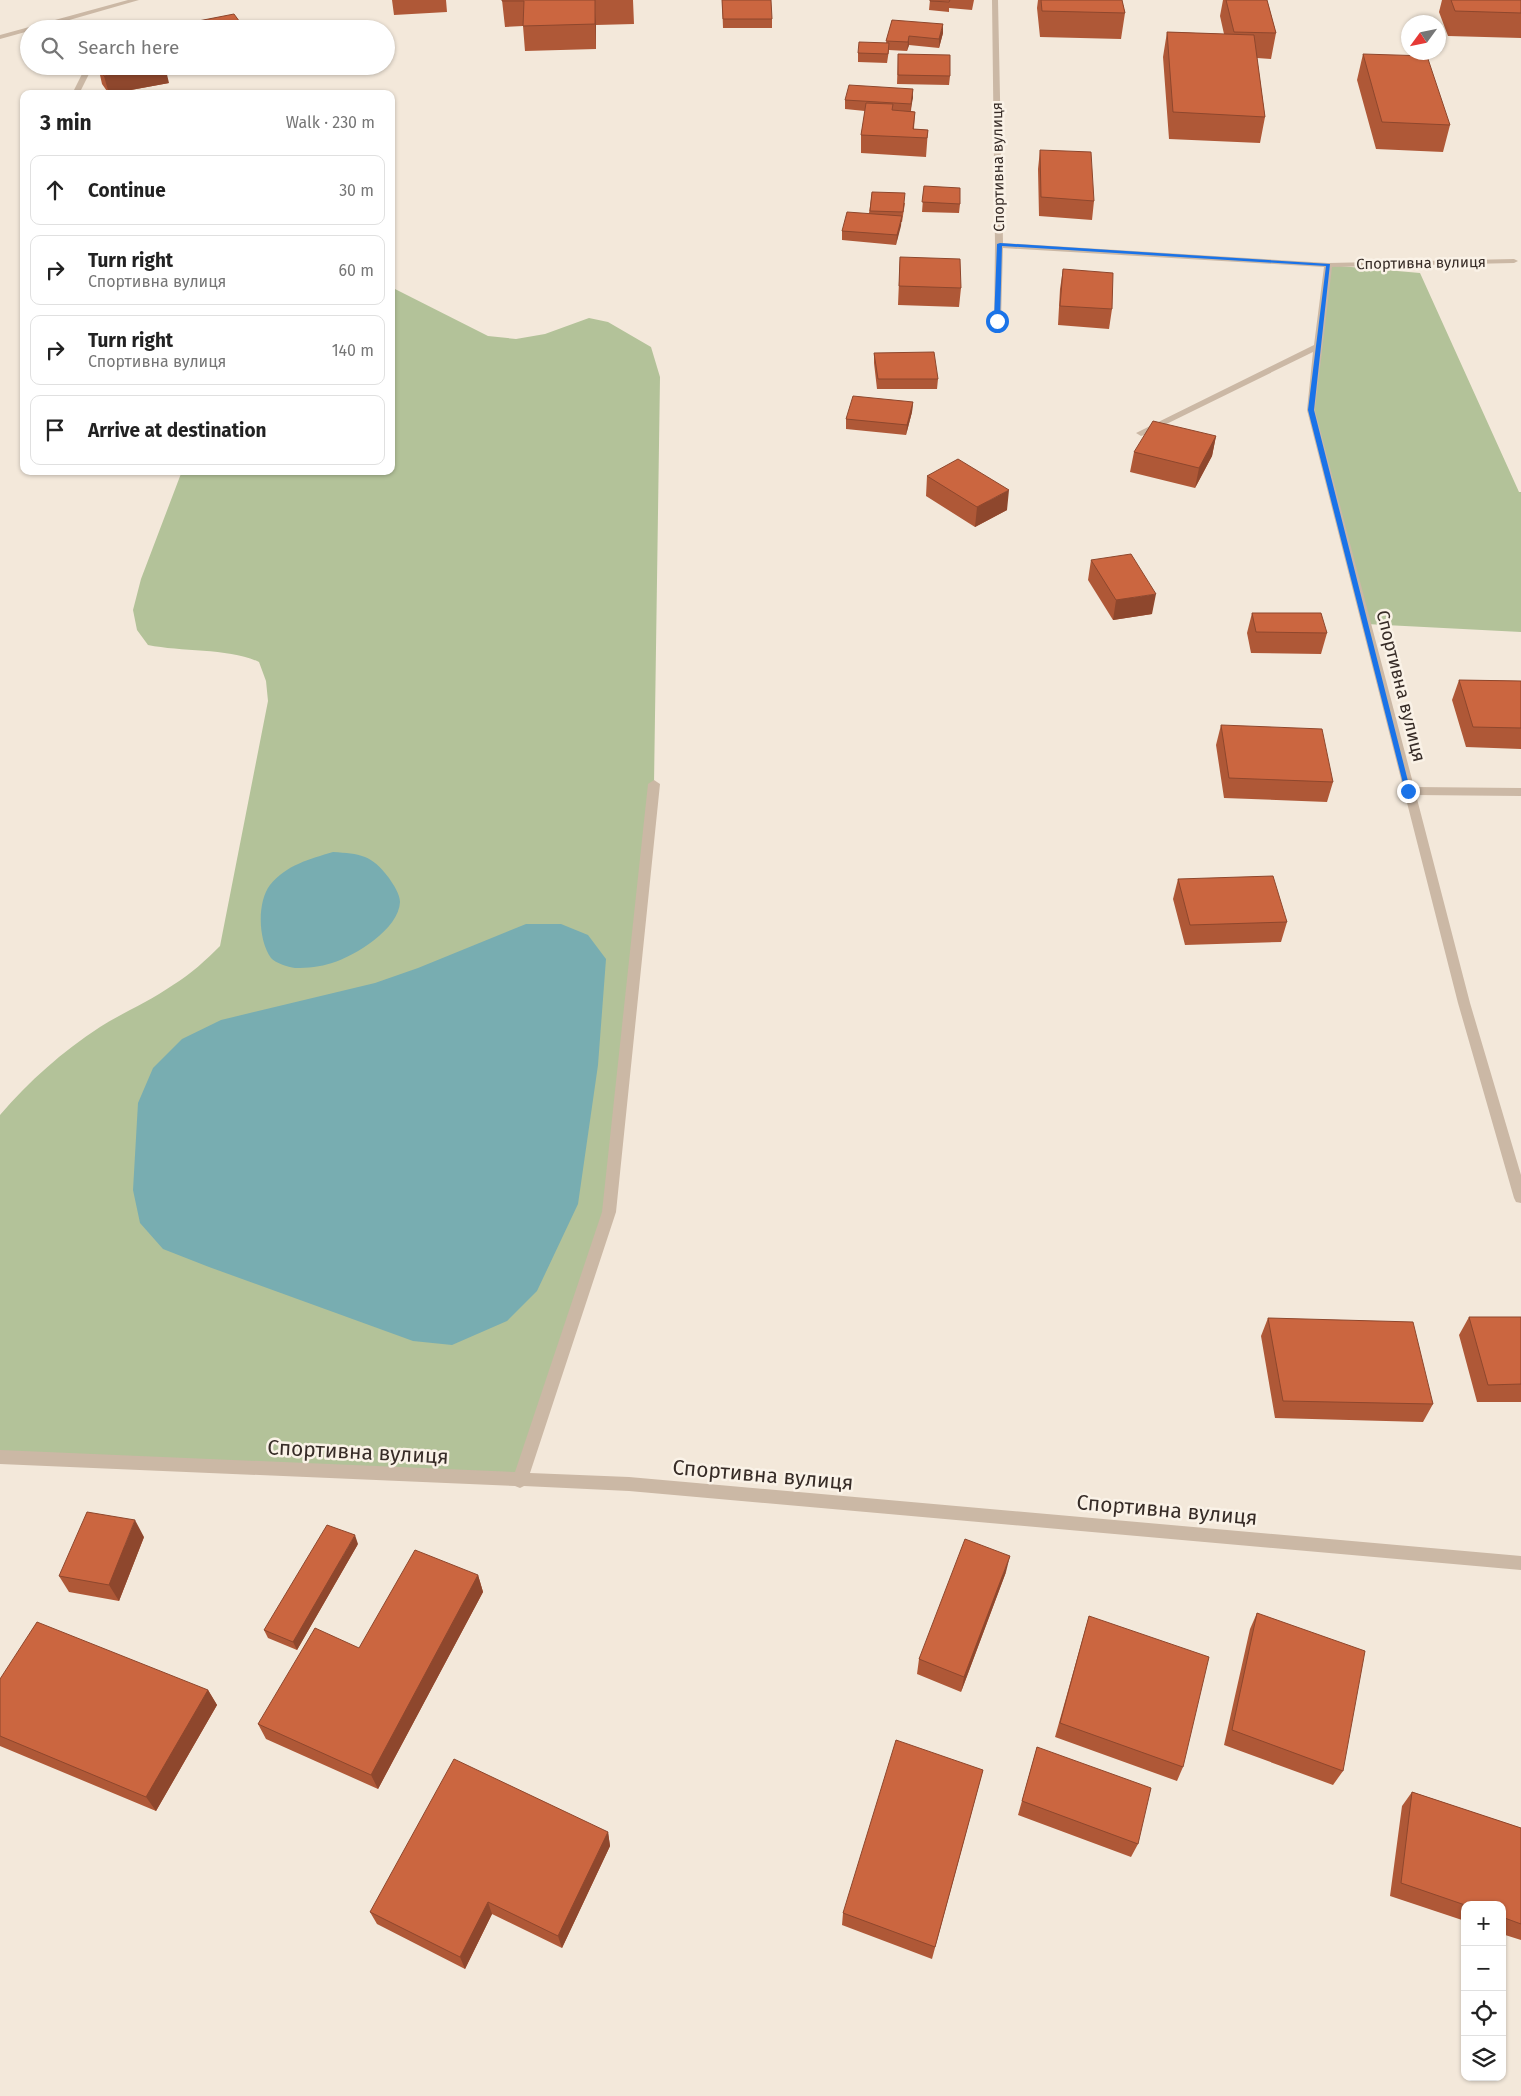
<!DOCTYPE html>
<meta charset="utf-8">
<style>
:root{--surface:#fff;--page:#f2f2f2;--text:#222;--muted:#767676;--line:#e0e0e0}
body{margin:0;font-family:"Fira Sans",sans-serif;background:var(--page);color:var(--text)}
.controls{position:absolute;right:15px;bottom:15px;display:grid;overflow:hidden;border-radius:10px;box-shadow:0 1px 4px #0004}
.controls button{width:45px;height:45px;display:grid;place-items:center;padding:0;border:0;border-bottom:1px solid var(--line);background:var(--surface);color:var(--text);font:25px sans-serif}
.compass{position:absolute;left:1401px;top:15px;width:45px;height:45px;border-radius:50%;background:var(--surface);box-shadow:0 1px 4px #0004;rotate:237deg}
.stop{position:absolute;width:15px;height:15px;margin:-11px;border:4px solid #1a73e8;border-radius:50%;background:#fff}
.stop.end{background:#1a73e8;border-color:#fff;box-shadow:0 1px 5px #0008}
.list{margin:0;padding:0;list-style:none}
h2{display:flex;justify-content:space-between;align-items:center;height:65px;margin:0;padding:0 20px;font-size:21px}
h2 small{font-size:16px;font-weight:400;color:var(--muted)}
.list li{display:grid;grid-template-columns:32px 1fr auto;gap:15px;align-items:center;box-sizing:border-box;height:70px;margin:0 10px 10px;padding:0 10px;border:1px solid var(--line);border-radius:10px}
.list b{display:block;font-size:19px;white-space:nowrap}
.list p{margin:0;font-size:16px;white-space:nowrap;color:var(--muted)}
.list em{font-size:16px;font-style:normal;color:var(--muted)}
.icon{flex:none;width:28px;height:28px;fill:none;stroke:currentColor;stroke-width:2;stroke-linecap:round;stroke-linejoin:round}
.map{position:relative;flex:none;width:1521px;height:2096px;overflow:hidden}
.search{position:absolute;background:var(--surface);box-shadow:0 1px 4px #0004;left:20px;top:20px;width:375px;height:55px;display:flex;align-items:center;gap:12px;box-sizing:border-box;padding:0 18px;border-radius:28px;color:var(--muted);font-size:19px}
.panel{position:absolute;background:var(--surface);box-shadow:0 1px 4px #0004;left:20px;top:90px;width:375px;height:385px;border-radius:10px}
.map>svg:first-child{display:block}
.green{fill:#b3c299}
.water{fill:#78adb1}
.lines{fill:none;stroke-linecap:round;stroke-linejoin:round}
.minor{fill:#cbb8a5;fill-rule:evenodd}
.wall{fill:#af5837}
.shaded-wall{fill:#8e472d}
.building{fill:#cb6640;stroke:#8e472d}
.route{fill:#1a73e8}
.labels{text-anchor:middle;stroke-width:5;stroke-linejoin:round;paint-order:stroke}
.far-street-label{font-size:15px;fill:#372c27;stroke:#faf2e7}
.street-label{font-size:18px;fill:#372c27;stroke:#faf2e7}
.near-street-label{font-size:21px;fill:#372c27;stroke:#faf2e7}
</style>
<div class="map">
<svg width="1521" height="2096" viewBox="0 0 1521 2096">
<rect width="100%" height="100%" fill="#f3e8da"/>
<path class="green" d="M1328 265 1420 273 1519 492H1521V632L1366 624 1311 410Z
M391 287 488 336 516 339 545 334 589 318 608 322 651 347 660 377 654 784 609 1212 520 1481 0 1458V1115C29 1081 62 1052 100 1027 124 1012 150 1001 173 985 191 974 206 960 220 946L268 701 266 681 259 662C230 648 182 652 148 645L137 630 133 610 141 579 182 471H391Z"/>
<path class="water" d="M333 852C360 854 371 854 389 878 393 884 400 894 400 902 399 929 355 956 332 963 320 967 308 968 295 968 288 967 275 963 271 958 258 940 257 902 270 885 286 865 310 859 333 852Z
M526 924H561L588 935 606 959 598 1065 578 1204 537 1291 507 1321 452 1345 413 1341 209 1267 163 1249 140 1223 133 1190 138 1103 153 1068 182 1039 221 1020 375 983 418 968Z"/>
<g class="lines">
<path class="minor" d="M128 0H139L38 29H29V31L0 39V35Z
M992 0H998L1003 243 1328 263 1514 259 1518 261 1514 263 1332 267 1315 410 1414 787 1521 788V796L1416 795 1470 1003 1521 1175V1203L1516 1202 1514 1198 1458 1003 1307 410 1313 352 1144 435 1141 436 1136 433 1314 345 1324 267 1003 248 1001 321 994 323 995 245Z
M86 66H93L79 94H72Z
M654 780 660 784 616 1212 530 1473 629 1477 1521 1556V1570L629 1491 524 1486 520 1488 515 1486 0 1464V1450L515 1472 602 1212 648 784Z"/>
</g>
<path class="wall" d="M392 0H446L447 12 394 15Z
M502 0H633L634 24 596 25V49L525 51 523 26 505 27Z
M722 0 772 19V28H723Z
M930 0H974L972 10 949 8V12L929 10Z
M1038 0H1122L1125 13 1121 39 1040 37 1037 8Z
M1223 0H1267L1276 33 1271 59 1257 58 1265 117 1260 143 1169 139 1163 57 1167 32 1224 34 1220 16Z
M1442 0H1521V38L1448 36 1439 12Z
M892 20 943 33 939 48 909 45 907 51 889 50 887 63 858 62V53L886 43Z
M898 54 950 76 949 85 897 84Z
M1363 54 1450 125 1443 152 1376 149 1357 80Z
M98 66 169 83 109 94 102 84Z
M913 89 911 111 915 112 914 129 928 130 926 157 861 153V135L865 111 845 109V100Z
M1040 150 1094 201 1092 220 1039 216 1038 169Z
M924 186 960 204 959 213 922 212Z
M872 192 905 203 902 222H901L896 245 842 240V231L869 213Z
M900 257 961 288 959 307 898 305Z
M1063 269 1112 309 1109 329 1058 325 1060 289Z
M874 353 938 379 937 389H877L874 363Z
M913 402 912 412 906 435 846 429V419Z
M1216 436 1212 456 1195 488 1130 472 1134 452Z
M927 476 1007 510 975 527 926 496Z
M1091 560 1152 614 1113 620 1088 580Z
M1252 613 1327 633 1321 654 1251 653 1247 633Z
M1459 680 1521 681V749L1466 747 1452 700Z
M1221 725 1333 782 1327 802 1224 798 1216 745Z
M1178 879 1287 922 1281 942 1185 945 1173 899Z
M1469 1317H1521V1402H1477L1459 1335Z
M1268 1318 1433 1404 1423 1422 1275 1418 1261 1336Z
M144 1537 119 1601 69 1592 59 1576Z
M358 1544 297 1650 268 1638 264 1630Z
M1006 1572 961 1692 917 1674 919 1659Z
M478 1575 483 1592 378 1789 266 1739 258 1724 359 1648Z
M1257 1613 1343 1771 1333 1785 1224 1745 1250 1629Z
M1089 1616 1183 1767 1177 1781 1055 1737Z
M0 1679 208 1690 217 1705 156 1811 0 1746Z
M1037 1747 1138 1844 1131 1857 1018 1815Z
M983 1770 932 1959 842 1925 843 1913Z
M1412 1792 1521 1828V1940L1502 1934V1905H1465V1921L1390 1896 1402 1806Z
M608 1832 610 1846 562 1948 492 1914 465 1969 377 1924 370 1912Z"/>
<path class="shaded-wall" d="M594 0 596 25V49L595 24Z
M943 24V33L939 48V39Z
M909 36V45L907 51 908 42Z
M156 66H165L169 83 109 94 104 76Z
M913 89V98L910 113 911 104Z
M902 216 901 226 896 245 897 235Z
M913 402 912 412 906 435 907 425Z
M1216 436 1212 456 1195 488 1199 468Z
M1009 490 1007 510 975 527 977 507Z
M1156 594 1152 614 1113 620 1116 600Z
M135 1520 144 1537 119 1601 109 1585Z
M355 1535 358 1544 297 1650 293 1642Z
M1010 1556 1006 1572 961 1692 964 1677Z
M478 1575 483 1592 378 1789 371 1775Z
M208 1690 217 1705 156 1811 146 1797Z
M608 1832 610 1846 562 1948 558 1936Z
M488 1902 492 1914 465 1969 460 1957Z"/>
<path class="building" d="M502 0H595V24L523 26 524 1H502Z
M722 0H771L772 19H723Z
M930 0H950L949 2 930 1Z
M1041 0H1122L1125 13 1042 11Z
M1226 0H1267L1276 33 1234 32Z
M1451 0H1521V13L1455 11Z
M234 14 245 29H187L183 24Z
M892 20 943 24 939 39 909 36 908 42 886 41Z
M1167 32 1254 35 1265 117 1173 112Z
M859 42 889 43 888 54 858 53Z
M898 54 950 55V76L898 75Z
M1363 54 1427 56 1450 125 1382 122Z
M98 66H156L104 76Z
M849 85 913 89 911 104 845 100Z
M866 103 893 104 892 110 915 112 913 129 928 130 927 138 861 135Z
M1040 150 1091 152 1094 201 1041 197Z
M924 186 960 188V204L922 202Z
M872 192 905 193 903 212 870 211Z
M847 212 902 216 897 235 842 231Z
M900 257 960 259 961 288 899 286Z
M1063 269 1113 273 1112 309 1060 306Z
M934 352 938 379H878L874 353Z
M853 396 913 402 907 425 846 419Z
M1153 421 1216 436 1199 468 1134 452Z
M958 459 1009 490 977 507 927 476Z
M1131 554 1156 594 1116 600 1091 560Z
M1252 613H1321L1327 633 1256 632Z
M1459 680 1521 681V728L1473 727Z
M1221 725 1322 729 1333 782 1229 778Z
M1273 876 1287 922 1190 925 1178 879Z
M1469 1317H1521V1384L1488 1385Z
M1268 1318 1413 1322 1433 1404 1283 1401Z
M87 1512 135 1520 109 1585 59 1576Z
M327 1525 355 1535 293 1642 264 1630Z
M965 1539 1010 1556 964 1677 919 1659Z
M415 1550 478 1575 371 1775 258 1724 315 1628 359 1648Z
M1257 1613 1365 1651 1343 1771 1232 1730Z
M1089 1616 1209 1657 1183 1767 1060 1723Z
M37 1622 208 1690 146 1797 0 1736V1679Z
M896 1740 983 1770 935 1947 843 1913Z
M1037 1747 1151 1788 1138 1844 1022 1801Z
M454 1759 608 1832 558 1936 488 1902 460 1957 370 1912Z
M1412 1792 1521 1828V1924L1502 1917V1905H1465L1401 1883Z"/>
<path class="route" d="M1000 243 1330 264 1314 410 1411 793 1405 791 1308 410 1326 266 1002 246 1000 321 997 323 994 321 997 244Z"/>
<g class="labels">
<g class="far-street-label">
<text transform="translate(998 167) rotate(-91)" y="5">Спортивна вулиця</text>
<text transform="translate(1421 263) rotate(-1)" y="5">Спортивна вулиця</text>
</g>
<g class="street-label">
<text transform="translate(1401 686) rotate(76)" y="6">Спортивна вулиця</text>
</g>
<g class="near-street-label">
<text transform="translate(358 1452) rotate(3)" y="7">Спортивна вулиця</text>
<text transform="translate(763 1475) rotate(5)" y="7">Спортивна вулиця</text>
<text transform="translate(1167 1510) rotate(5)" y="7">Спортивна вулиця</text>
</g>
</g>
</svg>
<div class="controls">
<button>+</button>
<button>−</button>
<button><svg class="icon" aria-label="locate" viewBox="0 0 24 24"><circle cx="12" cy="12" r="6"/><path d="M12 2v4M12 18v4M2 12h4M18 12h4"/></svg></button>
<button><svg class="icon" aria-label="layers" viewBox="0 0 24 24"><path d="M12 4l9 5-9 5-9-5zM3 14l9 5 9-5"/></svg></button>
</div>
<svg class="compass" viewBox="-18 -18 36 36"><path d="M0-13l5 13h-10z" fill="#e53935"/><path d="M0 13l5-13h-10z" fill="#767676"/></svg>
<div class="stop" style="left:997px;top:321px"></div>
<div class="stop end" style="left:1408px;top:791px"></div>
<div class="search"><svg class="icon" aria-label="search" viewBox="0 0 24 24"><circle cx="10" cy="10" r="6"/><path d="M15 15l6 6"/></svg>Search here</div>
<section class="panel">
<h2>3 min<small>Walk · 230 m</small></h2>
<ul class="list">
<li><svg class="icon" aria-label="ahead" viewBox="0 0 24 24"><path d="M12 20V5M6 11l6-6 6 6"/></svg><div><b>Continue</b></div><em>30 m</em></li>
<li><svg class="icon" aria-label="right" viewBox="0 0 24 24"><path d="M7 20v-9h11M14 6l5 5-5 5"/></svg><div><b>Turn right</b><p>Спортивна вулиця</p></div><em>60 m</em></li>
<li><svg class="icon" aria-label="right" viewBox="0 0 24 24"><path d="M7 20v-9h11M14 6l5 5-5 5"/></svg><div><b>Turn right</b><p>Спортивна вулиця</p></div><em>140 m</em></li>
<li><svg class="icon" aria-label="arrive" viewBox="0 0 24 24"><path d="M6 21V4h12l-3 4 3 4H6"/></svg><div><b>Arrive at destination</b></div></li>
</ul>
</section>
</div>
